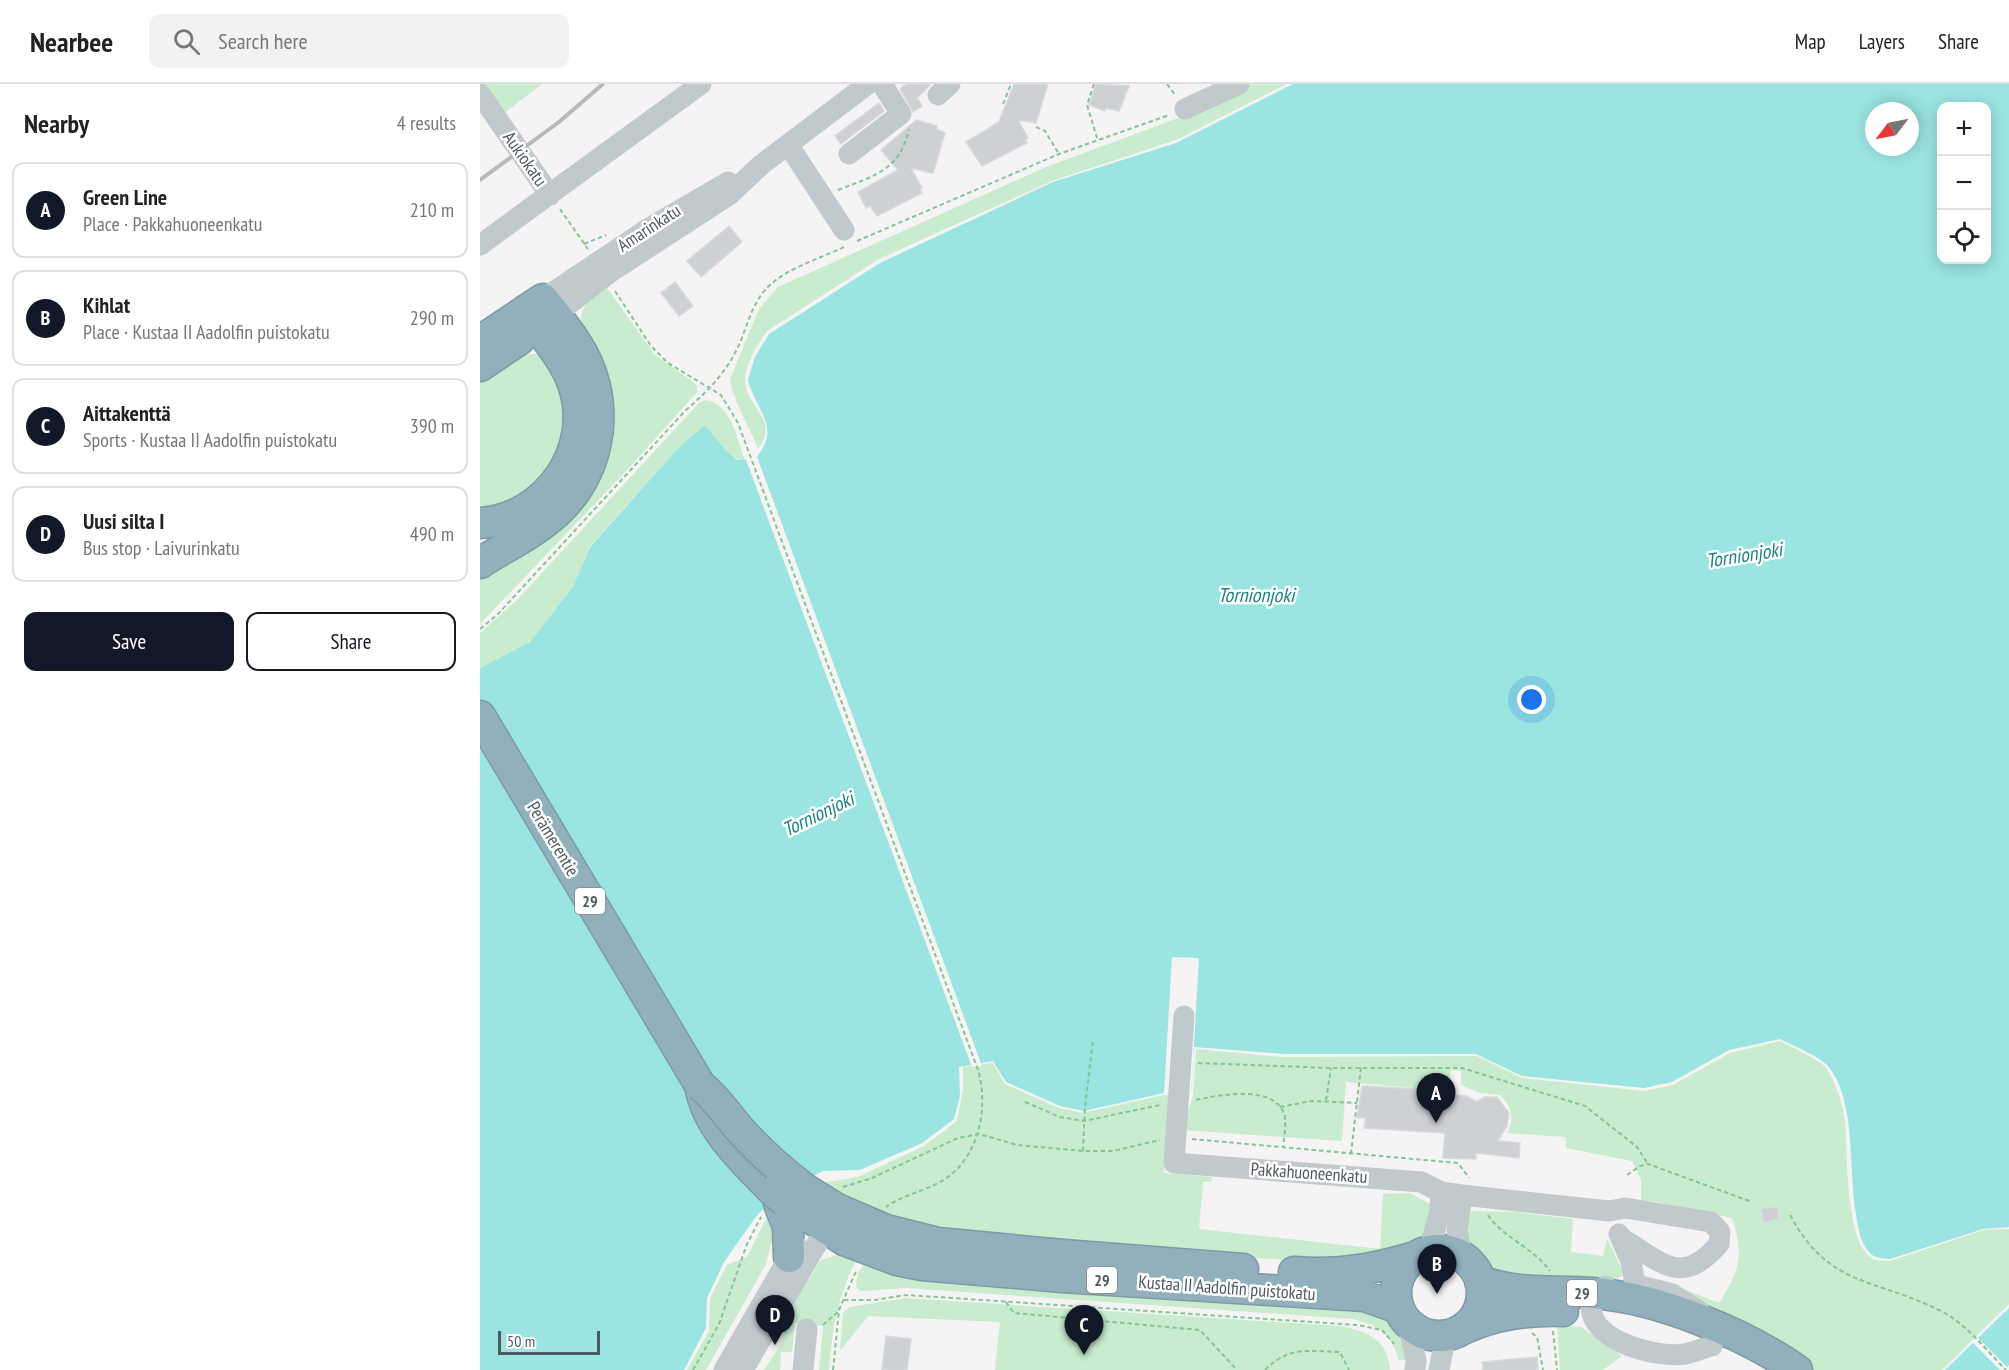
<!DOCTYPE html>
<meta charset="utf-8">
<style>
:root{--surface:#fff;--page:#f2f2f2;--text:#222;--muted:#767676;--line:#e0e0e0;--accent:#111827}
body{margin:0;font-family:"PT Sans Narrow",sans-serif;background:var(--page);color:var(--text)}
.controls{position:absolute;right:18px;top:18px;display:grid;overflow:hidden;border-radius:12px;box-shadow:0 3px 15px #0003}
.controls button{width:54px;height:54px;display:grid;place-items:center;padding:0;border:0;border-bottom:2px solid var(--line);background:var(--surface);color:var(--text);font:30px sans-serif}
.compass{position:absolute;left:1385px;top:18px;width:54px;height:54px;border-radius:50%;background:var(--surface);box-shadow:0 3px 15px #0003;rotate:238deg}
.scale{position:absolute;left:18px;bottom:15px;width:102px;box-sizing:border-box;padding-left:6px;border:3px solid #4c5a5e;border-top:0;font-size:16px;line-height:21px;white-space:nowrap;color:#4c5a5e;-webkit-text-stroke:4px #fff;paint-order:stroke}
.you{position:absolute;left:1052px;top:616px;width:21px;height:21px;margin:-15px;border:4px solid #fff;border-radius:50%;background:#1a73e8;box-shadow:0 0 0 9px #1a73e833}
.badge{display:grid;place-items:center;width:39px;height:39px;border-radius:50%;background:var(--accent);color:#fff;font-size:20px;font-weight:700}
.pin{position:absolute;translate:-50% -50px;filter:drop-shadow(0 2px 3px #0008)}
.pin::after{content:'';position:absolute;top:32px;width:21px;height:18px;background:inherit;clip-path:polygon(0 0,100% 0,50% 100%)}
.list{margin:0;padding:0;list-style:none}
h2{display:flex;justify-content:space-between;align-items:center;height:78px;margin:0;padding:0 24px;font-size:26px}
h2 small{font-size:20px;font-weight:400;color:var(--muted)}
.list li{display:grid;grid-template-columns:39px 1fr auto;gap:18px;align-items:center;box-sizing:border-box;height:96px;margin:0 12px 12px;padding:0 12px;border:2px solid var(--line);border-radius:12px}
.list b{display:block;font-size:22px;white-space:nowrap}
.list p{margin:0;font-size:20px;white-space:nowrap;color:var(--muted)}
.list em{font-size:20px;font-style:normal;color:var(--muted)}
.actions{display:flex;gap:12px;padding:18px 24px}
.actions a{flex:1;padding:14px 0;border:2px solid var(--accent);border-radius:12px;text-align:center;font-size:21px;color:var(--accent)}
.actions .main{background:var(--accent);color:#fff}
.icon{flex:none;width:33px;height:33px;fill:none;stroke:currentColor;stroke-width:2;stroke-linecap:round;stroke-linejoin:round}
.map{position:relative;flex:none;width:1529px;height:1286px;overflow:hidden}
header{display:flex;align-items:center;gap:36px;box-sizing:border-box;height:84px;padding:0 30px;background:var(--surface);border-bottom:2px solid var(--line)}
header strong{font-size:28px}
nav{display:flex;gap:33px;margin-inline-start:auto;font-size:21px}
.search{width:420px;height:54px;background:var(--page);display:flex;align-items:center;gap:15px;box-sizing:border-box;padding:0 21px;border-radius:12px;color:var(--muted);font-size:22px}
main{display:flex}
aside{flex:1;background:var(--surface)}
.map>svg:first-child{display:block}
.green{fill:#c8eccd}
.water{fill:#9ae4e1;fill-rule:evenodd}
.pier{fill:#f5f3f3}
.building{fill:#cdd1d4;stroke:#d7dadd;stroke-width:1.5}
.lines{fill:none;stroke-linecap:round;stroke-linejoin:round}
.highway-casing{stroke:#7c9ba7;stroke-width:33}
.path{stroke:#83c694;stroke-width:2;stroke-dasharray:4.5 3;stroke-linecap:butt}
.minor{stroke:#c0cacd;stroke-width:21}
.highway{stroke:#91b0bb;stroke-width:30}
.rail{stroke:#b6babc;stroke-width:4}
.highway-bridge-casing{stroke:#7c9ba7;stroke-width:33;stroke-linecap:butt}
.highway-bridge{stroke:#91b0bb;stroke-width:30}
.labels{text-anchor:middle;stroke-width:5;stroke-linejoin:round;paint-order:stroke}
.shield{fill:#fff;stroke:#828c8e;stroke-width:1.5}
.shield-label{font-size:16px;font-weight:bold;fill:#4c5a5e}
.street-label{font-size:18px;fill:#4c5a5e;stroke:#fff}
.water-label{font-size:20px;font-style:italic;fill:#1b837f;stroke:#fff}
</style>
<header>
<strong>Nearbee</strong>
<div class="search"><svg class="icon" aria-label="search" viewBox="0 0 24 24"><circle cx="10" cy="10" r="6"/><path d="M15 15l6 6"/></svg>Search here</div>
<nav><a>Map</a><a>Layers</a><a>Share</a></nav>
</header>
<main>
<aside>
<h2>Nearby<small>4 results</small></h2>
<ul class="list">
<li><span class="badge">A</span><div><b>Green Line</b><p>Place · Pakkahuoneenkatu</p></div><em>210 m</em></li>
<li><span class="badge">B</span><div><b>Kihlat</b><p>Place · Kustaa II Aadolfin puistokatu</p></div><em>290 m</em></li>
<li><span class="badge">C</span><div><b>Aittakenttä</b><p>Sports · Kustaa II Aadolfin puistokatu</p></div><em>390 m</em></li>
<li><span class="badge">D</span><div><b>Uusi silta I</b><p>Bus stop · Laivurinkatu</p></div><em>490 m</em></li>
</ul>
<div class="actions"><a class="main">Save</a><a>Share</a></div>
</aside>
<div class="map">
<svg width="1529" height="1286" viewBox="0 0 1529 1286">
<rect width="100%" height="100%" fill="#f5f3f3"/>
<path class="green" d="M0 0H62L20 32Z
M770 0H807L696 56 572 97 399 175 287 247C278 259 266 279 265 295 264 323 301 334 278 365 271 346 251 312 250 295L279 225 298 203 566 83 709 30Z
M127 204 175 271 212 297 217 302V308L148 385 0 540V491L81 435 102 246C98 220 109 218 127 204Z
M44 270H57L74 281 91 335 61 405 0 431V294Z
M225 316C251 319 257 355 265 376 246 377 236 353 225 341L198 364 111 461 92 504 50 558 0 584V549L37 516 219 319Z
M1300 957C1311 963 1341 976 1347 985 1356 1000 1363 1020 1365 1037 1368 1066 1364 1166 1396 1176 1400 1177 1406 1177 1410 1177L1504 1146 1529 1145V1220L1462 1286H1330L1219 1216 1177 1199 1178 1195 1239 1219C1260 1186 1264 1172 1252 1134L1172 1117 1161 1119V1096L1152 1077 1086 1064V1053L1027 1049C1035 1033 1032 1024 1020 1011L1000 1009 981 1001V987L971 986 969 1007 866 998 862 1057 702 1046 713 1012 716 965 801 973 997 972 1042 994 1164 1007 1193 1001 1250 969Z
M513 979 525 1000 579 1024 602 1029 684 1011H696L688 1037 684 1089 732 1093 731 1098H723L719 1145 900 1165 903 1110 930 1109 952 1121 948 1150 938 1161 878 1180 582 1163 403 1137 336 1100 378 1093 444 1062 477 1037 483 1005V983Z
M290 1127 295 1146 285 1182 226 1286H207L229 1247 230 1214 247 1181 267 1173Z
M992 1127 1037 1128 1093 1135 1091 1168 1123 1172 1127 1155 1143 1187 1141 1193 1110 1203 1003 1185 984 1156 987 1133Z
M361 1170 377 1174C357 1215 353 1241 349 1286H339L343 1242 315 1239 312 1268H301L300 1286H284L301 1260 311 1223 341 1176Z
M386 1177 898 1225 916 1241 926 1276H919C911 1249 899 1242 873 1235L426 1204 381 1207 376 1203 378 1189Z
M425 1214 859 1242C887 1247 908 1255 910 1286H515L520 1238 388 1232 360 1267 363 1229 370 1223Z
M1077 1241 1101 1243 1142 1272 1123 1286H1080Z"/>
<path class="water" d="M813 0H1529V1143L1503 1145 1410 1175C1402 1174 1395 1175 1389 1168 1380 1158 1378 1143 1376 1130 1368 1086 1377 1017 1348 982 1340 973 1312 961 1300 955L1249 966 1192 998 1164 1004 1042 992 996 970H805L714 963 711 1011 684 1009 604 1027 580 1022 526 998 513 977 479 983 480 1012 474 1035 442 1059 380 1086 343 1087 293 1114 275 1134 244 1178 227 1214 226 1244 204 1286H0V584L50 558 92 504 111 462 198 364 225 341 245 366 257 376 275 375C303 343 276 328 268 296L275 273 289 250 400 179 573 98 696 59ZM1462 22H1506V176H1462ZM1394 27H1430V63H1394Z
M1529 1224V1281L1524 1286H1465Z"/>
<path class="pier" d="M276 370 502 982 492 983 265 373Z
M692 873 719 874 711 1011 684 1009Z
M1497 1253 1529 1285V1286H1520L1492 1258Z"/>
<path class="building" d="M427 0H451L437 14 442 22 433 28 420 5Z
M534 0H568L556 39 538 36 548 54 545 56 547 59 502 82 486 58 519 38Z
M616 0 649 2 639 27 626 24 625 27 609 21Z
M399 19 404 27 361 60 355 52Z
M436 36 457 42 456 45 465 49 453 89 431 84 442 104 440 105 442 109 397 132 390 122 386 124 378 108 418 86 401 66Z
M249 142 262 158 221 193 207 177Z
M195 198 213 222 199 232 181 209Z
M882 1002 973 1007V1011L987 1012 997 1018 1004 1013H1017L1029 1029 1027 1042 1018 1057 1040 1059 1039 1074 996 1069V1075L963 1074 965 1049 884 1044 886 1034H877Z
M1297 1123 1299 1135 1284 1138 1281 1125Z
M406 1252 431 1255 427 1286H402Z
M1057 1273 1058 1286H1003L1002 1278Z"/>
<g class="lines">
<g class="highway-casing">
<path id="highway" d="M0 257 63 215C74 229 86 243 96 259 132 313 124 385 76 429 54 449 25 463 0 479
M0 282 40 255
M0 439C67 435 116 364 93 300 84 273 61 250 46 226
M0 632 220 1001C227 1044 264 1077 293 1107
M325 1105 357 1125 406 1146 458 1159 583 1171 763 1185
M305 1117 364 1156 417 1176 442 1181 582 1193 884 1212 919 1224
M299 1120 308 1142 309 1173
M916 1209a43 43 0 1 1 86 0a43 43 0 1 1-86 0Z
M814 1188C858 1192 895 1185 938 1172
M1000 1197C1037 1211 1075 1206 1113 1209 1179 1214 1263 1249 1317 1286
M983 1245C1016 1230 1047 1226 1083 1227"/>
</g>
<path class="path" d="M614 0 607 21 617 54
M687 0 696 12
M523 20 531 0
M556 43 565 47 579 70
M358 106C393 92 420 87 429 45
M80 125 108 165
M377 157 579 70 689 31
M104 160 126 151
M135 207 171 262 188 279 241 311 258 339 498 986C509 1023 499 1073 465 1095 447 1107 424 1110 406 1123
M0 545 18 530 205 327C227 308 245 290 258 263 267 244 271 221 286 205 304 185 339 175 364 163
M718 979 851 984H982L1105 1022 1157 1063 1168 1080
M716 1016C739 1011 799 999 805 1034 806 1043 804 1054 803 1063
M846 1016 851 984
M545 1018 580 1033 604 1037 680 1021
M800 1023 831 1017 877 1019
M712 1055 978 1079 989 1094
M603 1067 605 1023 613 956
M871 1070 881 983
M1147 1091 1160 1082 1168 1080 1272 1118
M363 1103 392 1094 478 1054 499 1050 537 1061 603 1067H633L680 1056
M1008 1131C1023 1154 1054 1164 1070 1187
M1310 1131C1349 1203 1393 1194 1457 1225 1484 1237 1505 1265 1526 1286
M364 1216H395L426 1211 878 1241 902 1246 914 1260
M526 1218 534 1229 720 1246 757 1286
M343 1241 359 1227
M1073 1247 1077 1286
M1052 1249 1057 1253 1063 1286
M213 1286 239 1240 267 1160 281 1133
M353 1286 359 1226 377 1185
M785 1286C809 1262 828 1267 860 1268L869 1286"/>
<path class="minor" d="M0 10 70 111
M458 11 470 0
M705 25 759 0
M309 62 364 146
M369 70 421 30 402 0
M0 161 221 0
M63 215 169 144 248 98
M75 231 132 187 249 111 281 81 388 0
M704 932 694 1079 941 1098 961 1108 982 1111 1129 1127 1145 1124 1231 1138 1240 1148 1239 1160C1201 1204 1182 1178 1141 1154
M982 1111 977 1147 982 1173
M1139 1150 1151 1177 1155 1201
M949 1168 960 1126 961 1108
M1157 1201 1192 1210 1219 1227
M1126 1202C1117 1207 1111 1211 1111 1223 1112 1258 1177 1274 1205 1270 1214 1268 1223 1264 1232 1262
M927 1237 936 1276 935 1286
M244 1286 316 1161
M263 1286 352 1134
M323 1286 327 1245
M959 1286 966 1251"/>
<use href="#highway" class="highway"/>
<path class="rail" d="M0 96 79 38 123 0"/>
<g class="highway-bridge-casing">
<path id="highway-bridge" d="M220 1001C238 1015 248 1033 263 1049 282 1070 303 1088 325 1105
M293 1107 305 1117"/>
</g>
<use href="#highway-bridge" class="highway-bridge"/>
</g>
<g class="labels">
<g class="shield">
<rect x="95" y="804" width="30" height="26" rx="4.5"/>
<rect x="607" y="1183" width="30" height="26" rx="4.5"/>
<rect x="1087" y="1196" width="30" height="26" rx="4.5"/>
</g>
<g class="shield-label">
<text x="110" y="823">29</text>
<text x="622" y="1202">29</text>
<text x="1102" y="1215">29</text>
</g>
<g class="street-label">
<text transform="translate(45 75) rotate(55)" y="6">Aukiokatu</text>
<text transform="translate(169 144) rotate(-33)" y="6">Amarinkatu</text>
<text transform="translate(73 755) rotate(59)" y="6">Perämerentie</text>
<text transform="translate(829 1089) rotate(4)" y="6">Pakkahuoneenkatu</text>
<text transform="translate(747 1204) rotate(4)" y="6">Kustaa II Aadolfin puistokatu</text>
</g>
<g class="water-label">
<text transform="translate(1264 471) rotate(-9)" y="7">Tornionjoki</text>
<text x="776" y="518">Tornionjoki</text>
<text transform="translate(338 730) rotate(-26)" y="7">Tornionjoki</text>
</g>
</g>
</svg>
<div class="controls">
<button>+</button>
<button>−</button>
<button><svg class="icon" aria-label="locate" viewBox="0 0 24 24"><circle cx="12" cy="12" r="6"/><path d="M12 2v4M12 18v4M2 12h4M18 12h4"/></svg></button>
</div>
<svg class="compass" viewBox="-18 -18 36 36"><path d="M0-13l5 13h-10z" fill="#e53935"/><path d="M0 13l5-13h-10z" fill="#767676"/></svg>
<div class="scale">50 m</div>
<div class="you"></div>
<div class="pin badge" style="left:956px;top:1039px">A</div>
<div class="pin badge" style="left:957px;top:1210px">B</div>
<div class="pin badge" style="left:604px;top:1271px">C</div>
<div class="pin badge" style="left:295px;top:1261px">D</div>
</div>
</main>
